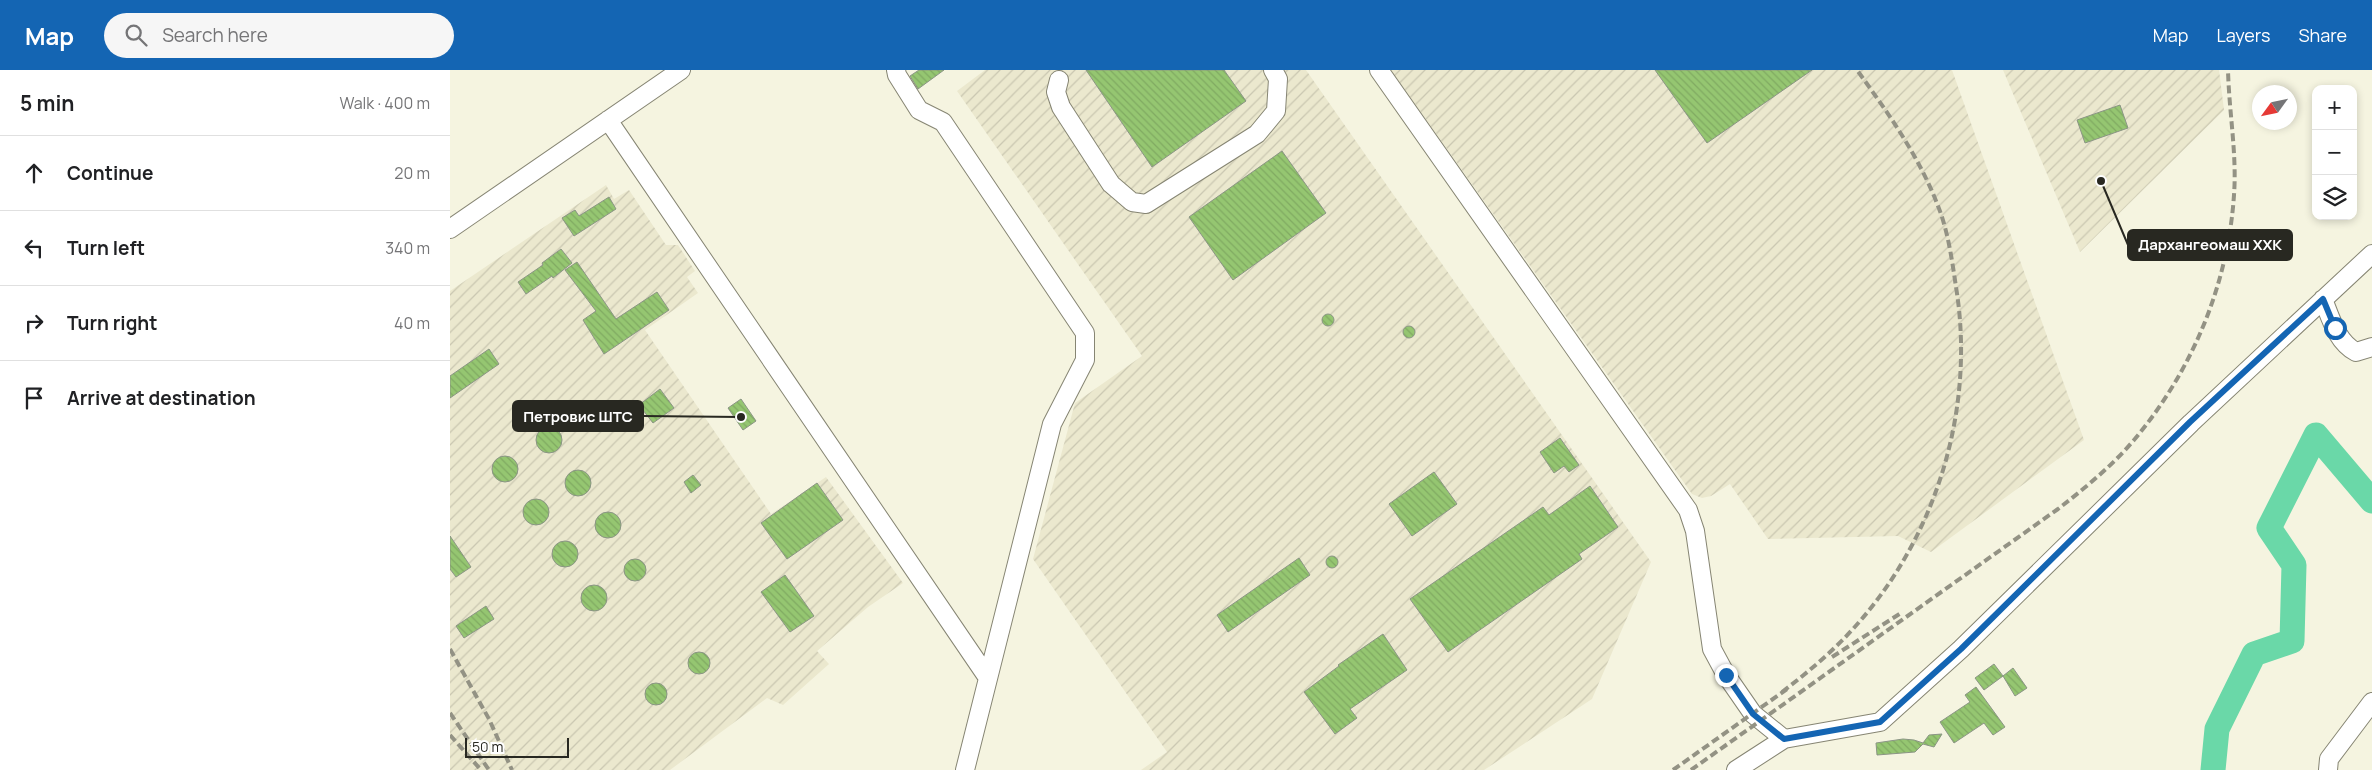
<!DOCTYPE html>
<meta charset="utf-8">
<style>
:root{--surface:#fff;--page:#f6f6f6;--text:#202124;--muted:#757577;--line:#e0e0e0;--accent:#1465b3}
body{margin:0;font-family:Manrope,sans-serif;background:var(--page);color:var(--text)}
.controls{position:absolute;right:15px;top:15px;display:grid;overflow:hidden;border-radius:10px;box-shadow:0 2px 8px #0003}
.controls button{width:45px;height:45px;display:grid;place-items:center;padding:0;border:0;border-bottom:1px solid var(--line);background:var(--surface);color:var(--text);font:25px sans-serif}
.compass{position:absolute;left:1802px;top:15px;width:45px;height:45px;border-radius:50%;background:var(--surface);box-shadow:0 2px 8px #0003;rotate:237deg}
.scale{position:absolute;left:15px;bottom:12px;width:104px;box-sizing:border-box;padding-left:5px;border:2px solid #282821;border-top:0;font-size:14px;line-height:18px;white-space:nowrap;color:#282821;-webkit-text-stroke:4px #fff;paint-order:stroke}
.stop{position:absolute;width:15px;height:15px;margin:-11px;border:4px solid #1465b3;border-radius:50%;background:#fff}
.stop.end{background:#1465b3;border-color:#fff;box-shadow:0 1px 5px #0008}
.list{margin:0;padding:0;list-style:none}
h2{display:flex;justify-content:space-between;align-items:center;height:65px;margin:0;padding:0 20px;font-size:21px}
h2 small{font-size:16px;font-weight:400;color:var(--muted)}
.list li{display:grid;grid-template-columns:32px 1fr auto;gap:15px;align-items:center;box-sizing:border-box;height:75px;padding:0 20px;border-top:1px solid var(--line)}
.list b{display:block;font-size:19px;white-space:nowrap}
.list em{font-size:16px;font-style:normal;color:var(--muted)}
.icon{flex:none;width:28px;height:28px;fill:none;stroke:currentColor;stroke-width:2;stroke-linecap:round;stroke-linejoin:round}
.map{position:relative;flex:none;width:1922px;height:700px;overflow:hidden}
header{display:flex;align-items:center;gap:30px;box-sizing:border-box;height:70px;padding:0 25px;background:var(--accent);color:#fff}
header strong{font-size:24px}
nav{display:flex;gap:28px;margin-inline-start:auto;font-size:18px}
.search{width:350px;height:45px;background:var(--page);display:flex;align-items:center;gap:12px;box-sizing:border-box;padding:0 18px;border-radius:28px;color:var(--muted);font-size:19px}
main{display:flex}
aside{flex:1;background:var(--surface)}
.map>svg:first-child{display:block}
.industrial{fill:url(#industrial-furrows)}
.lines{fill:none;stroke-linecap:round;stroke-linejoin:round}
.river{stroke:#6ad8a8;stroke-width:25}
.building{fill:url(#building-back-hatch);stroke:#8b9585}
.minor-casing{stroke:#868573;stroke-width:20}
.minor{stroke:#fff;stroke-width:18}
.rail{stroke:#939284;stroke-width:4;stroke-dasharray:8 4;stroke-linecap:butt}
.route{stroke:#1465b3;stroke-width:6}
.leader{fill:none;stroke:#282821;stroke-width:2}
.callout-dot{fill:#282821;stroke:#fff;stroke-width:2}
.callout{fill:#282821;stroke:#282821;stroke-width:2}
.callout-label{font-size:15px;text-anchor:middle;font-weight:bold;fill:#fff}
</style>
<header>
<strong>Map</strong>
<div class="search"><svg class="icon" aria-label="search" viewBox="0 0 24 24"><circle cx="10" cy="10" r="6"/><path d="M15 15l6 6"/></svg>Search here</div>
<nav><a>Map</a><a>Layers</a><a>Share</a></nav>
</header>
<main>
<aside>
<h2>5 min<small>Walk · 400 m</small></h2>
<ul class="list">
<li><svg class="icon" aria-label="ahead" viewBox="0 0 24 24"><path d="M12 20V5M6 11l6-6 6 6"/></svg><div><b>Continue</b></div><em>20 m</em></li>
<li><svg class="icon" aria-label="left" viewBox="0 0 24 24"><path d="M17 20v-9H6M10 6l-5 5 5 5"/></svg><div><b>Turn left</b></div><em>340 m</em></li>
<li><svg class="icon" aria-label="right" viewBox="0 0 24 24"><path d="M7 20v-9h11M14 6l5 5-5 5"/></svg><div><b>Turn right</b></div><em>40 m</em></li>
<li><svg class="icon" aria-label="arrive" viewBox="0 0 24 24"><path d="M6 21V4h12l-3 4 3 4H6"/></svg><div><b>Arrive at destination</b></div></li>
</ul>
</aside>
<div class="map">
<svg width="1922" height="700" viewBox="0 0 1922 700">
<defs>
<pattern id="industrial-furrows" width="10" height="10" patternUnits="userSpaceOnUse" patternTransform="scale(1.25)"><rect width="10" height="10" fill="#ebe8ce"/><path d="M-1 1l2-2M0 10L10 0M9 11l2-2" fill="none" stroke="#cac7b1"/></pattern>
<pattern id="building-back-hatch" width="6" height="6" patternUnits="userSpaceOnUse" patternTransform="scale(1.25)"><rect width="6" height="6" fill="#95c671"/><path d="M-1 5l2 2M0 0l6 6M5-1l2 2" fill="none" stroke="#80aa62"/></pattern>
</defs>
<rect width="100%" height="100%" fill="#f5f4e0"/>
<path class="industrial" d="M535 0H856L1201 492 1142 629 1034 700H691L717 682 583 489 625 333 692 286 507 21Z
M941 0H1502L1634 370 1481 482 1448 466 1318 469 1280 414 1261 426 1252 428 1242 424Z
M1553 0H1769L1774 40 1630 182Z
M156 115 164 129 179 120 216 175H228L245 201 237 207 248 223 195 260 321 444 376 407 453 513 418 537 367 581 379 594 333 635 317 628 220 700H0V221Z"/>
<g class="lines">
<path class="river" d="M1763 700 1767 659 1804 584 1842 571 1844 495 1819 458 1866 365 1922 431"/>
</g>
<path class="building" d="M469 0H494L468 19 460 6Z
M636 0H774L796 31 702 97Z
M1205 0H1362L1257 73Z
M1670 35 1678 58 1635 73 1627 50Z
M832 81 876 143 783 210 739 147Z
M159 127 166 139 124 166 112 148 125 140 129 146Z
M111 179 122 193 103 208 102 206 76 224 68 212 93 195 92 193Z
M127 192 166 249 207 222 219 240 154 284 133 250 146 241 115 200Z
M872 250a6 6 0 1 1 12 0a6 6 0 1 1-12 0Z
M953 262a6 6 0 1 1 12 0a6 6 0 1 1-12 0Z
M39 279 49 294 0 328V306Z
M210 319 224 338 203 353 189 335Z
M291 329 306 351 293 360 278 338Z
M86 370a13 13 0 1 1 26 0a13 13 0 1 1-26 0Z
M1110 368 1129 395 1119 402 1114 396 1104 403 1090 382Z
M42 399a13 13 0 1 1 26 0a13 13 0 1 1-26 0Z
M115 413a13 13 0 1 1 26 0a13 13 0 1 1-26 0Z
M984 402 1007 434 962 466 939 434Z
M243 405 251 415 241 423 234 412Z
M367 413 393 450 337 489 311 453Z
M1140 416 1168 457 1129 484 1132 489 998 582 960 529 1093 437 1099 445Z
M73 442a13 13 0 1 1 26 0a13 13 0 1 1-26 0Z
M145 455a13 13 0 1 1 26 0a13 13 0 1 1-26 0Z
M0 466 21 497 6 507 0 499Z
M102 484a13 13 0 1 1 26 0a13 13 0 1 1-26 0Z
M876 492a6 6 0 1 1 12 0a6 6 0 1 1-12 0Z
M849 488 860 505 778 562 767 545Z
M174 500a11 11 0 1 1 22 0a11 11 0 1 1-22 0Z
M335 505 364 546 340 562 311 522Z
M131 528a13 13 0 1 1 26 0a13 13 0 1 1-26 0Z
M36 536 44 549 14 568 6 556Z
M933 564 957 600 900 639 907 648 885 664 854 622 889 596 888 595Z
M238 593a11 11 0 1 1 22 0a11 11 0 1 1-22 0Z
M1544 594 1553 606 1534 620 1525 608Z
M1563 598 1577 618 1565 626 1553 606Z
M195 624a11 11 0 1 1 22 0a11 11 0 1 1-22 0Z
M1526 617 1555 657 1543 665 1534 653 1504 673 1490 652 1520 632 1515 625Z
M1492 664 1484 677 1473 674 1465 682 1427 685 1426 673 1453 669 1464 670 1473 673 1479 665Z"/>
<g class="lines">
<g class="minor-casing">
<path id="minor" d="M446 0 447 5 469 40 493 52 635 263V290L602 354 515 700
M929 0 1238 440 1245 461 1262 579 1276 605 1303 644 1334 669
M609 10 606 22 611 37 661 114 682 132 696 134 807 64 826 41 828 9 823 0
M158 50 538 608
M0 159 231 0
M1873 229C1881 249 1887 272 1906 282L1922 277
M1286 700 1334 669 1430 652 1511 579 1741 353 1922 184
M1878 700 1879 689 1922 632"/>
</g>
<use href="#minor" class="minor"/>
<path class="rail" d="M0 579 39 649 62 700
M1382 587 1451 543
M1332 622C1357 603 1381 583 1402 560 1486 469 1526 339 1506 217 1502 190 1498 161 1488 136 1469 86 1438 43 1407 0
M0 643 39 700
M0 665 31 700
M1223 700 1337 619
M1241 700 1608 439C1635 418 1662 396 1684 370 1742 301 1778 215 1784 125 1787 84 1779 42 1778 0"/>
</g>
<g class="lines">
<path class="route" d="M1276 605 1303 644 1334 669 1430 652 1511 579 1740 352 1873 229 1885 258"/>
</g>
<path class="leader" d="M1651 111L1678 175M291 347L193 346"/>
<g class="callout-dot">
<circle cx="1651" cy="111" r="5"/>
<circle cx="291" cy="347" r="5"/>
</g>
<g class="callout">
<rect x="1678" y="160" width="164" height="30" rx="5"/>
<rect x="63" y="331" width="130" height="30" rx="5"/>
</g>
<g class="callout-label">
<text x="1760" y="180">Дархангеомаш ХХК</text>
<text x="128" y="352">Петровис ШТС</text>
</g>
</svg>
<div class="controls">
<button>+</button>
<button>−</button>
<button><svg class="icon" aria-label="layers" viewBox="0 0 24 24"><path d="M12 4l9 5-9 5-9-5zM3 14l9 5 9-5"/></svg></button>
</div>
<svg class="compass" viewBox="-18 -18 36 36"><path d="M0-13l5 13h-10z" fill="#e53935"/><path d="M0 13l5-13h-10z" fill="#757577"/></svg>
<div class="scale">50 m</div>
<div class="stop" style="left:1885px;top:258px"></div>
<div class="stop end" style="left:1276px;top:605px"></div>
</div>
</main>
